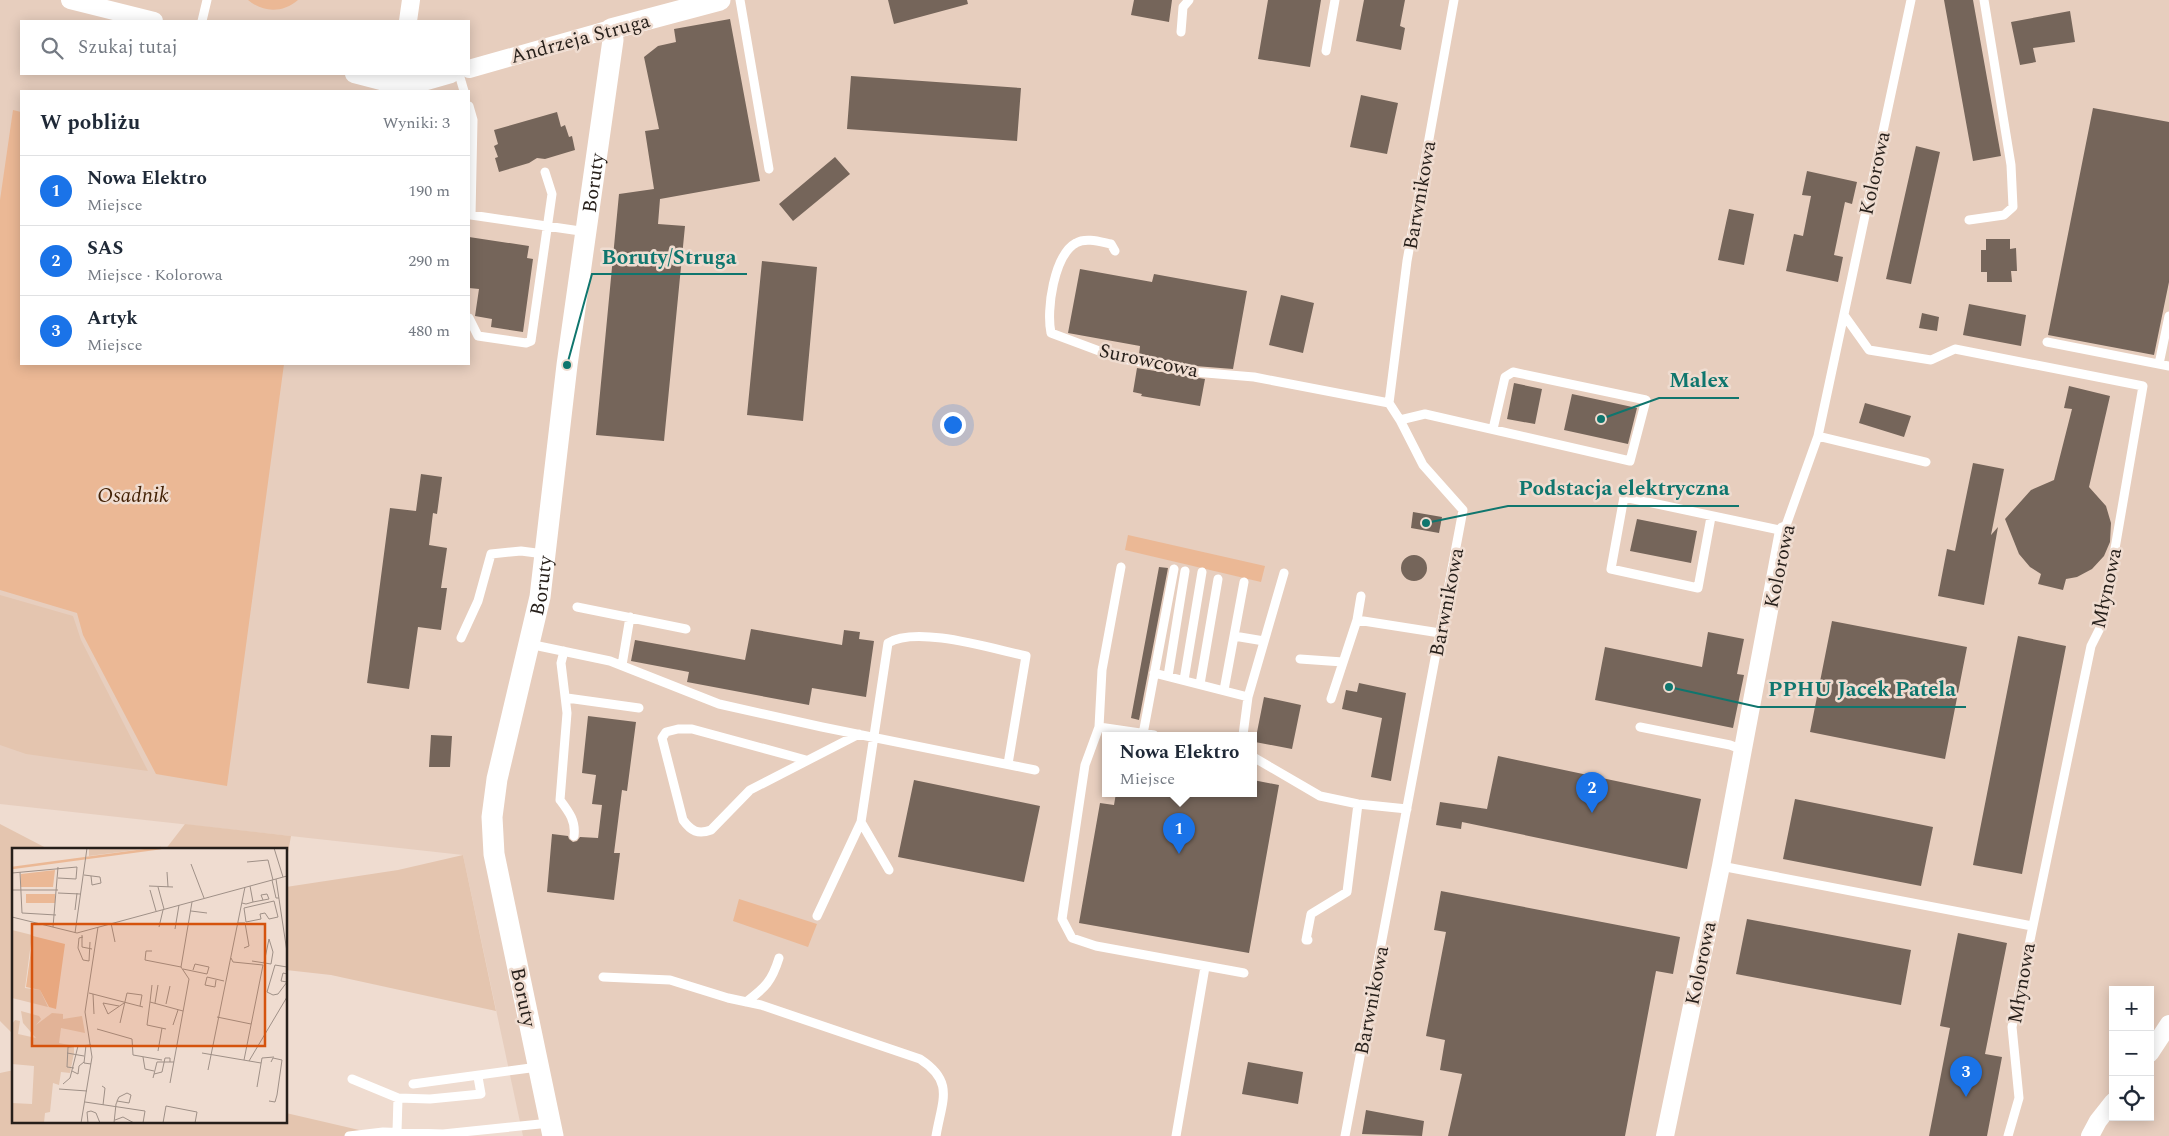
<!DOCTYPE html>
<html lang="pl">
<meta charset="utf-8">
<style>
:root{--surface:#fff;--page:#f6f6f7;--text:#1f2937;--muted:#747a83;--line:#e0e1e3;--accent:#1a73e8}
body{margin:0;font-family:Spectral,serif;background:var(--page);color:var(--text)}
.controls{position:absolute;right:15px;bottom:15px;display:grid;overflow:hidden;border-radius:0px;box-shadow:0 2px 12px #0003}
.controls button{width:45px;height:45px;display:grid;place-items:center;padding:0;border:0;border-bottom:1px solid var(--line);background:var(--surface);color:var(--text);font:25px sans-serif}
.you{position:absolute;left:952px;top:424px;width:18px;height:18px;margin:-12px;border:4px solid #fff;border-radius:50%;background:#1a73e8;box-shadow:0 0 0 8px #1a73e833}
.badge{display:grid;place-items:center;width:32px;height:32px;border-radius:50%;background:var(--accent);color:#fff;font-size:16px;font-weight:700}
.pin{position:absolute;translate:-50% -41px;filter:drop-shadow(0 1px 2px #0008)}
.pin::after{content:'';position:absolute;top:26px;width:18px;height:15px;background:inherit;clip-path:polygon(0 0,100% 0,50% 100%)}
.popup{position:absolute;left:1102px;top:732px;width:155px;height:65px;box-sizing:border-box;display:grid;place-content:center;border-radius:0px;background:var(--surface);filter:drop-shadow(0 1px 4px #0005);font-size:16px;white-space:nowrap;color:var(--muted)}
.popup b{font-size:19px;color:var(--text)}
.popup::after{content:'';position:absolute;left:50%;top:100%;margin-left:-10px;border:10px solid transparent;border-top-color:var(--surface)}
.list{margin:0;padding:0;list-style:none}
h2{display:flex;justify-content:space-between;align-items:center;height:65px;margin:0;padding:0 20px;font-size:21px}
h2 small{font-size:16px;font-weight:400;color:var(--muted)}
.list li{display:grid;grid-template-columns:32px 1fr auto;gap:15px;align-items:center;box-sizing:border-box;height:70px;padding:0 20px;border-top:1px solid var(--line)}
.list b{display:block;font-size:19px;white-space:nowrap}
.list p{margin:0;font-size:16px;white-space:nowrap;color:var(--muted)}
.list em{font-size:16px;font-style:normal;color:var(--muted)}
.icon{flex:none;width:28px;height:28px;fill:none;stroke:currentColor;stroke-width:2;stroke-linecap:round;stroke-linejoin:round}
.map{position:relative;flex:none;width:2169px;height:1136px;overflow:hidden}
.search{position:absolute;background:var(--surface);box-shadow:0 2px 12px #0003;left:20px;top:20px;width:450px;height:55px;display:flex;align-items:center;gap:12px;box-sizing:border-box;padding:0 18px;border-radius:0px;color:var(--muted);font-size:19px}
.panel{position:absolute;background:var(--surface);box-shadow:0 2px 12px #0003;left:20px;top:90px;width:450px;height:275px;border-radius:0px}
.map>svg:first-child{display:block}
.built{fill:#e7cebe;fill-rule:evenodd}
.green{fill:#e4c5af}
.water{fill:#ebb895}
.building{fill:#75655a}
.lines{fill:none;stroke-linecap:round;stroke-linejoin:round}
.service{stroke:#fff;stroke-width:9}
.minor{stroke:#fff;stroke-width:18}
.tertiary{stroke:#fff;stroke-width:21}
.labels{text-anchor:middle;stroke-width:5;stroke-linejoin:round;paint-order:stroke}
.street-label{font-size:20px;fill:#261f1a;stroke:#efdcd0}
.water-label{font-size:21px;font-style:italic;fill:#432206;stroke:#efdcd0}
.inset-river{fill:none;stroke:#ebb895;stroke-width:2.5}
.inset-road{fill:none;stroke:#9f9087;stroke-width:1}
.view{fill:#d5530d;fill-opacity:0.15;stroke:#d5530d;stroke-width:2.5}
.inset-edge{fill:none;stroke:#261f1a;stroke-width:2.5}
.leader{fill:none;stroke:#0f766e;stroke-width:2}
.callout-dot{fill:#0f766e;stroke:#efdcd0;stroke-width:2}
.callout-label{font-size:21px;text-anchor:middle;font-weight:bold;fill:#0f766e;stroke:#efdcd0;stroke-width:5;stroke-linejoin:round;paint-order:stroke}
</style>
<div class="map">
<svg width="2169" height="1136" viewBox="0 0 2169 1136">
<rect width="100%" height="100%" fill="#efdcd0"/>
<path class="built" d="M0 0H2169V1136H523L463 855 0 804ZM21 21H469V74H21ZM21 91H469V364H21ZM1105 735H1253V793H1105ZM2113 990H2150V1117H2113Z"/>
<path class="green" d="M0 595 73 616 81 640 148 771 26 754 0 745Z
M0 824 50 850H14V1035L0 1021Z
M185 824 291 836 286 864V850H165Z
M463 855 496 1011 331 975 286 970V887L398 870Z
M14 1070V1122H286V1113L385 1136H0V1073Z"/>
<path class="water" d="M248 0H298C283 13 263 13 248 0Z
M13 110 21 112V364H284L227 786 156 774 83 635 77 613 0 590V200Z
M1128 535 1265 566 1261 582 1125 550Z
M739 899 817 924 808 947 733 921Z"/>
<path class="building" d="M888 0H967L968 4 894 24Z
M1134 0H1172L1169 22 1131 15Z
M1268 0H1321L1310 67 1258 59Z
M1364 0H1405L1400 26 1405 28 1401 50 1356 41Z
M1944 0H1973L2001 156 1973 161Z
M2070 11 2075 42 2033 48 2036 62 2020 65 2011 22Z
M730 19 760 181 660 199 658 224 685 226 664 441 596 435 619 194 654 189 645 131 659 129 644 57 658 46 676 42 674 29Z
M851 76 1021 88 1017 141 847 129Z
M1361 95 1398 103 1387 154 1350 147Z
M2093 108 2169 122V282L2154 355 2048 335Z
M557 112 561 127 565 125 569 137 572 136 575 150 545 159 537 158 529 163 499 172 495 158 498 157 494 146 498 144 494 130Z
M1916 146 1940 152 1911 284 1886 279Z
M835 157 850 174 793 221 779 204Z
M1807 171 1857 182 1852 204 1845 202 1834 255 1843 257 1838 282 1786 271 1794 234 1803 236 1811 196 1802 195Z
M1729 209 1754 214 1744 265 1718 260Z
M469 237 529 246 527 258 533 259 523 332 491 327 492 319 475 316 479 289 469 288Z
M1986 239H2010V249L2016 248 2017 271H2011L2012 282H1987V272H1981V250H1986Z
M762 261 817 267 803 421 747 415Z
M1080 269 1152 282 1154 274 1247 291 1233 369 1195 366 1139 355 1140 346 1068 333Z
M1281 295 1314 303 1303 353 1269 345Z
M1969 304 2026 315 2021 346 1963 335Z
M1922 313 1939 317 1937 331 1919 328Z
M1137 368 1205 379 1200 406 1141 396 1142 394 1133 392Z
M1514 383 1542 389 1535 424 1507 419Z
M2069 386 2110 396 2089 487 2106 506 2111 523 2110 542 2104 556 2092 569 2077 577 2066 579 2063 590 2038 584 2041 574 2030 567 2019 554 2005 519 2031 490 2054 480 2072 409 2064 408Z
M1572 394 1637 408 1628 444 1564 430Z
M1865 403 1911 416 1904 437 1859 423Z
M1973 463 2004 469 1991 535 1998 527 1984 605 1938 596 1947 549 1955 551Z
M421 474 442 477 437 514 433 513 429 545 447 548 441 588H447L441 630 418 627 409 689 367 683 390 508 416 511Z
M1413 512 1442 517 1439 533 1411 528Z
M1637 519 1697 531 1691 563 1630 551Z
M1401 568a13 13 0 1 1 26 0a13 13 0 1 1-26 0Z
M1159 567 1168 568 1139 720 1131 718Z
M1832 621 1967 647 1945 759 1810 732Z
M751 629 842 645 844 630 860 632 859 639 874 641 866 697 812 688 809 705 687 682 689 672 631 661 635 640 745 660Z
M1708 632 1744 639 1737 674 1744 675 1733 728 1595 700 1605 647 1702 667Z
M2018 636 2066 646 2022 874 1973 865Z
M1359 683 1406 693 1391 781 1371 777 1382 718 1342 709 1346 690 1357 692Z
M1264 697 1301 705 1292 749 1255 742Z
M588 716 636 722 627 791 622 790 614 853H620L614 900 547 892 552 834 568 836 569 839 573 842 577 841 580 837 598 838 602 805 592 804 596 775 582 773Z
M431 735 452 736 450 767H429Z
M1498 756 1701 799 1687 869 1462 822 1461 829 1436 825 1440 802 1487 809Z
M914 780 1040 806 1024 882 898 857Z
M1253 780 1279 785 1249 953 1079 923 1100 803 1114 805 1116 793H1253Z
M1795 799 1933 827 1921 886 1783 859Z
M1441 891 1680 937 1673 974 1656 971 1625 1136H1448L1462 1074 1440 1070 1445 1040 1426 1036 1446 932 1434 930Z
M1747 919 1911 950 1901 1005 1736 974Z
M1958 933 2007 943 1985 1054 2002 1057 1987 1136H1929L1950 1028 1940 1026Z
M1248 1062 1303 1072 1298 1104 1242 1094Z
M1366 1110 1424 1121 1422 1136 1362 1134Z"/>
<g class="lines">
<path class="service" d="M740 0 769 169
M202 21 207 0
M1181 32 1183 7 1189 0
M1326 51 1335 0
M459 74 464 91
M469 106 473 120 471 215 587 232
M1969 220 2004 215 2013 207 2011 165 1984 0
M1115 251 1111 244C1101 242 1086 237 1076 243 1054 255 1046 310 1051 333L1118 358 1194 372 1254 377 1389 403
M1844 315 1869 350 1931 360 1955 349 2143 386 2102 624 2091 646 2012 1027 2019 1098 2008 1136
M469 318 478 336 526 343 531 341 552 194 545 172
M2047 342 2169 366
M2159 364 2169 316
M1400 420 1425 414 1630 461 1646 400 1513 372 1505 377 1493 429
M1818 436 1926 462
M1711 517 1698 588 1611 569 1624 497 1784 531 1818 436 1911 0
M1361 596 1357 620 1440 633
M577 607 686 629
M1234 636 1264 641
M461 638 478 601 491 554 521 551 544 554
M529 644 610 661 719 704 822 727 1035 770
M564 651 561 663 567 713 560 800C569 812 576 821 574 836
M1300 659 1343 662
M622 665 630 617
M1154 673 1248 697
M1168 676 1185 571
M1184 680 1202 572
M1200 684 1218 579
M1224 690 1244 582
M567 698 639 708
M1331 699 1357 620
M1099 727 1102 670 1121 567
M1640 727 1730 745 1743 750
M1143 734 1174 569
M1154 735 1099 727 1085 765 1062 919 1072 938 1096 946 1244 973
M1243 735 1248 697 1284 573
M1253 757 1320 796 1358 804 1407 809
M806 760 692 729H678L666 732 662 738 683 820C691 831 698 835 711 830L750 790 859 734
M861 822 889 870
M1721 866 2032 926
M817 916 861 822 888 643C917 625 993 649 1026 656L1008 764
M1308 940H1306L1311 914 1347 892 1358 804
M603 977 670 980 728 998 761 1005 920 1059C955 1082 942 1100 936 1136
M746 1002C765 988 772 981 779 958
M352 1079 398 1098 430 1099 481 1094 478 1077
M413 1084 538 1067
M397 1132 398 1098
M349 1136 383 1132 443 1134 550 1123
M1176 1136 1205 967
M1345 1136 1463 510 1423 465 1400 420 1389 403 1407 261 1454 0"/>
<path class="minor" d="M70 0 154 21
M408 21 411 0
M469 69 611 29
M354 74 381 81 416 84 451 74
M2150 1053 2169 1024
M1665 1136 1721 866 1784 531
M2090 1136 2098 1121 2113 1102"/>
<path class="tertiary" id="s1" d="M553 1136 494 854 492 817 497 779 540 597 567 365 613 40 611 29 720 0"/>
</g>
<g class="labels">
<g class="street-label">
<text transform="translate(580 38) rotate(-15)" y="7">Andrzeja Struga</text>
<text transform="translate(1874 173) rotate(-78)" y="7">Kolorowa</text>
<text dy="7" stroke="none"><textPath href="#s1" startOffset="968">Boruty</textPath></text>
<text transform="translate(1419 195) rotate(-80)" y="7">Barwnikowa</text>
<text transform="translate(1149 360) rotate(12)" y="7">Surowcowa</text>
<text transform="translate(1779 566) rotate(-78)" y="7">Kolorowa</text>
<text dy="7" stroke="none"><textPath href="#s1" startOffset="562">Boruty</textPath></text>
<text transform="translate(2106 588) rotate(-78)" y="7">Młynowa</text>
<text transform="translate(1446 602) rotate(-79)" y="7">Barwnikowa</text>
<text transform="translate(1700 963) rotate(-78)" y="7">Kolorowa</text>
<text transform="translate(2021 983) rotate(-80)" y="7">Młynowa</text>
<text transform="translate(524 997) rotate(78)" y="7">Boruty</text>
<text transform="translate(1371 1000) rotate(-79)" y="7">Barwnikowa</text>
</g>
<g class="water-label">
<text x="133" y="502">Osadnik</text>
</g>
</g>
<g transform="translate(12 848)">
<rect width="275" height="275" fill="#efdcd0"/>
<path d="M77 0H139L77 8ZM0 82 20 87 13 140 28 142 36 159 0 150ZM9 163 27 168 29 171 24 177 40 165 51 166V171L70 168 73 185 49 180 47 195 62 198V205L58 225 49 224 47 237 41 235 38 264 33 265 32 275H0V255L20 256 22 218 0 216V176L3 172 8 173 6 186 24 190 11 175Z" fill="#e4c5af"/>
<path d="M43 22 41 39H9V26ZM14 46H43V55H14ZM21 88 53 96 44 161 37 159 28 142 14 139Z" fill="#ebb895"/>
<path class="inset-river" d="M0 20 149 0"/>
<path class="inset-road" d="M262 0 271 29M235 14 256 12 261 32M179 16 192 50M8 24 10 65 44 67M155 24 156 39M0 25 65 19 64 31 46 30M72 27 88 29 89 35 80 37 79 28M264 31 275 104M260 32 264 50H267M137 38 161 39M238 38 241 54M146 39 152 61M0 42H46M138 42 144 63M46 45 68 46M262 53 266 69 257 71 253 65 248 66 249 71 234 74 232 60ZM230 55 234 56 241 54 257 51 255 46 249 47 251 52M63 62 65 45M179 63 195 65M0 69 65 85 275 28M99 75 103 94M226 75H233L237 98 232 100M41 79 46 19M147 79 151 62M163 81 167 57M63 85 75 0M70 87V99L80 101M71 89 67 90 66 100 71 112 77 113 78 94M140 103H134L133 112 169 119M219 110 221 114 251 117 232 212M240 113 259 116 261 104 257 91M252 115 257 91M275 119 263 117 255 144 261 147 266 146 275 134M171 121 195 126 197 119 183 116 181 122M275 126 271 125 269 133 275 134M204 132 203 139 193 137 195 129 212 133M77 145 131 159M81 146 82 166M138 154 140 137M143 155 146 137M154 156 158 138M107 158 91 155 96 166 112 155M205 169 239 176M108 175 115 145 130 147 128 158M161 177 166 162M85 181 120 191 121 207 150 212M154 181 135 177 138 154 171 163M74 197 72 215 79 216M146 203 150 180M55 205 72 208M190 205 249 215M131 209 133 221 142 223M237 213 275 149M62 220 55 219 56 199 79 197M196 222 233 39M60 223 66 226 67 218 72 214M142 226 150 224 153 210H158V214M141 230 145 214H162M158 235 177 131 169 119 180 54M51 236 58 230 66 198M90 238 93 240 91 257M245 239 250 210 262 209M47 241 75 243M257 253 263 254 265 247 270 212 261 210 259 214M73 254 133 263 131 275M103 272 111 269 122 275M69 275 80 209 73 164 86 79M76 275 75 264 79 263 84 265 88 275M102 275 104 256 105 254V253L107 249 115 245 119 247 117 255 105 253M151 275 154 258 185 264 183 275"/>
<path class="view" d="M20 76H253V198H20Z"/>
<rect width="275" height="275" class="inset-edge"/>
</g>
<path class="leader" d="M567 365L592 274H747M1601 419L1659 398H1739M1426 523L1508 506H1739M1669 687L1758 707H1966"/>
<g class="callout-dot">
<circle cx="567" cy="365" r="5"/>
<circle cx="1601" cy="419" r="5"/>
<circle cx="1426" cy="523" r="5"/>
<circle cx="1669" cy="687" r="5"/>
</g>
<g class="callout-label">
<text x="669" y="264">Boruty/Struga</text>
<text x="1699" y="387">Malex</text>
<text x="1624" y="495">Podstacja elektryczna</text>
<text x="1862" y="696">PPHU Jacek Patela</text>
</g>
</svg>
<div class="controls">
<button>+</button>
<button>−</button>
<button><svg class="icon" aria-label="locate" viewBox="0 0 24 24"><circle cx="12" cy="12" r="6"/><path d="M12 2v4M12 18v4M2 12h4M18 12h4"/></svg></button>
</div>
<div class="you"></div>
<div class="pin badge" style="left:1179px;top:854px">1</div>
<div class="popup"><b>Nowa Elektro</b>Miejsce</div>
<div class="pin badge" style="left:1592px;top:813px">2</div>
<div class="pin badge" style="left:1966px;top:1097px">3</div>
<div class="search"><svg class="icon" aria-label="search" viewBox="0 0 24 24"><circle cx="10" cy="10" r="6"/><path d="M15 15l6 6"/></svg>Szukaj tutaj</div>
<section class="panel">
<h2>W pobliżu<small>Wyniki: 3</small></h2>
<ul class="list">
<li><span class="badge">1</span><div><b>Nowa Elektro</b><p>Miejsce</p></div><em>190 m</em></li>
<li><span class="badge">2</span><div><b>SAS</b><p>Miejsce · Kolorowa</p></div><em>290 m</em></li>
<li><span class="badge">3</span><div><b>Artyk</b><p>Miejsce</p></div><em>480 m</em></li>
</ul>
</section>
</div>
